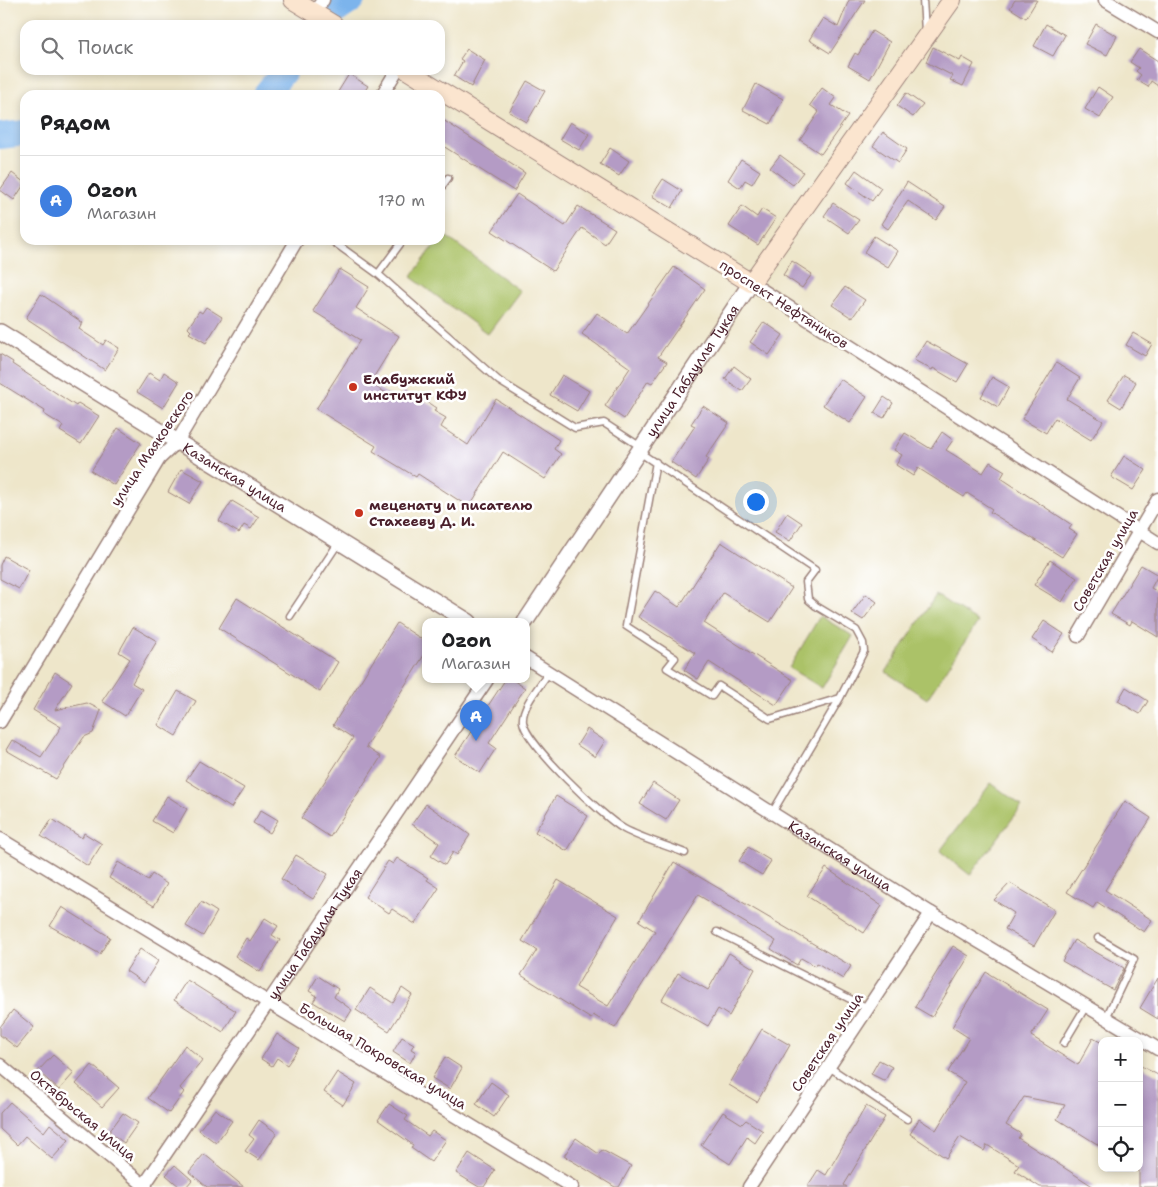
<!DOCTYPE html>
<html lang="ru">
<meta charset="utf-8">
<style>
:root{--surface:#fff;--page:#f2f2f2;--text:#202124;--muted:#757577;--line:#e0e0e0;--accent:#d93025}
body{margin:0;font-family:"Shantell Sans",sans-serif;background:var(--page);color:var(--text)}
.controls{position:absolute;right:15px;bottom:15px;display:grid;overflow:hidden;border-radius:10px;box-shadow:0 2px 8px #0003}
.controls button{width:45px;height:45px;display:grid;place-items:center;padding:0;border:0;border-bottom:1px solid var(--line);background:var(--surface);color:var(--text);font:25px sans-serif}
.you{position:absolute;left:755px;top:501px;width:18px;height:18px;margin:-12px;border:4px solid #fff;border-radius:50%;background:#1a73e8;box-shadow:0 0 0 8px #1a73e833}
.badge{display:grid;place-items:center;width:32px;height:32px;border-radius:50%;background:var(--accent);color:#fff;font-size:16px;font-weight:700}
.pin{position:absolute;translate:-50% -41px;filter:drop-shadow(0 1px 2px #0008)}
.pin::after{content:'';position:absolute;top:26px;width:18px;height:15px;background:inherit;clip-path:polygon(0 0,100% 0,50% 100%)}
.popup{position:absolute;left:422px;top:618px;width:108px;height:65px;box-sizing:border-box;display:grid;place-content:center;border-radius:10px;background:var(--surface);filter:drop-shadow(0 1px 4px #0005);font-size:16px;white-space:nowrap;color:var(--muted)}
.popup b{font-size:19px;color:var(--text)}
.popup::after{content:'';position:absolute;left:50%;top:100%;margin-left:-10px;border:10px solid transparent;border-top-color:var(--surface)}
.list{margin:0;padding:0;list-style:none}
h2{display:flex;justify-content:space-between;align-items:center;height:65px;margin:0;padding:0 20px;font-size:21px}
h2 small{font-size:16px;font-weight:400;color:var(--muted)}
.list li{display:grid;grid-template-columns:32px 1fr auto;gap:15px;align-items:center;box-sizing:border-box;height:90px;padding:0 20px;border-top:1px solid var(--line)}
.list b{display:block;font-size:19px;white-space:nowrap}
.list p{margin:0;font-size:16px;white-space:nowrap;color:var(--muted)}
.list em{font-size:16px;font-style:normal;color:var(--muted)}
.icon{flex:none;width:28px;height:28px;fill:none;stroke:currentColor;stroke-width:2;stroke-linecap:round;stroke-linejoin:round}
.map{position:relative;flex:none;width:1158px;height:1187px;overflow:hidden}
.search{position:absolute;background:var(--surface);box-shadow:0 2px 8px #0003;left:20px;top:20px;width:425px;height:55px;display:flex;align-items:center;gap:12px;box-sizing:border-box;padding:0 18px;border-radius:15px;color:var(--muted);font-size:19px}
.panel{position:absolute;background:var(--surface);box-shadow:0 2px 8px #0003;left:20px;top:90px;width:425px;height:155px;border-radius:15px}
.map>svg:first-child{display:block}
.garden{fill:#abc268;stroke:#7a704a}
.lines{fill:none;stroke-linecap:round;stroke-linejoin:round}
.river{stroke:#7cb4ec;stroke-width:26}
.building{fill:#b49bc5}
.service-casing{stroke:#9c827a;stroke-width:9}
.minor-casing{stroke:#9c827a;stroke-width:15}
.tertiary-casing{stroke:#9c827a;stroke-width:18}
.secondary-casing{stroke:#9c827a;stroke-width:20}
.service{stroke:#fff;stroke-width:6}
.minor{stroke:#fff;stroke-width:12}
.tertiary{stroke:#fff;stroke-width:15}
.secondary{stroke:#fbe5cf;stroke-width:18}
.poi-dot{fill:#c8321e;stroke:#fff;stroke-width:2}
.labels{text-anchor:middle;stroke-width:5;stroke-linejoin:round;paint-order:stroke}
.street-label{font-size:14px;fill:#4a1f2b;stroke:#fff}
.poi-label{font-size:14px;font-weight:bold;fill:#4a1f2b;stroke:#fff;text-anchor:start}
</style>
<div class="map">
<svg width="1158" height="1187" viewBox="0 0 1158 1187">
<rect width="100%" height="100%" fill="#fff"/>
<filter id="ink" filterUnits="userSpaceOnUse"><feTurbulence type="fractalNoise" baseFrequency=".02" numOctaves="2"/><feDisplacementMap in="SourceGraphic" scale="10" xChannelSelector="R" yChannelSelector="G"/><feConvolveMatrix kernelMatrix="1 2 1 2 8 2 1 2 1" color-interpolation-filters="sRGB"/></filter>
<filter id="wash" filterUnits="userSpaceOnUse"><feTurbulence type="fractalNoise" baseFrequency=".0096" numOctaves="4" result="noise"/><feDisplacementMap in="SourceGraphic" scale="20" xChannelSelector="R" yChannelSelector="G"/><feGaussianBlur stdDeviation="1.12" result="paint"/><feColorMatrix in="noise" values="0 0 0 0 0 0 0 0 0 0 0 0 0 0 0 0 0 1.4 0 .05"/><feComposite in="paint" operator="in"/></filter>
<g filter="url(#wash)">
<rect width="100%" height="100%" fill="#eee6ca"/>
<path class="garden" d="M443 234 520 291 488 334 411 277Z
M936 595 978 622 927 699 886 672Z
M820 616 853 636 822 688 789 668Z
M991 783 1022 806 970 875 940 851Z"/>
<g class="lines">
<path class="river" d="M336 11 352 0
M265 95 285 70
M0 136 25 133"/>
</g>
<g id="blocks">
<path class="building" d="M849 0H865L830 53 809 40 823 18 838 27Z
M1015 0H1037L1026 18 1010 8Z
M1046 24 1065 35 1053 56 1034 46Z
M1096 24 1117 36 1107 55 1085 44Z
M872 31 890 42 870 79 848 66 855 53 858 55Z
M933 47 960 61 962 57 974 64 963 86 950 80 953 76 926 62Z
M467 49 485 60 471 87 454 76 463 61 460 59Z
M1139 49 1158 61V86L1151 81 1148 87 1137 80 1141 75 1136 71 1139 68 1130 62Z
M349 74 368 86 362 95H336Z
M527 81 545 91 527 122 509 112Z
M756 84 783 99 770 124 743 110Z
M1098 87 1113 97 1100 118 1085 109Z
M822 88 836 98 831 105 848 116 821 154 800 140 819 112 810 105Z
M906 93 923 105 913 117 897 106Z
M440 118 525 173 514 191 440 144Z
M570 122 589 134 579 150 560 139Z
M883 132 907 149 898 163 873 146Z
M610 148 629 161 619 176 600 164Z
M780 155 803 172 793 185 770 168Z
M741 159 760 171 752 184 745 180 740 188 728 180Z
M856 170 881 188 872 201 847 183Z
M12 173 25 183 14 200 0 190Z
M663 179 682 191 672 208 652 196Z
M907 182 945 207 936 220 908 201 888 229 881 224Z
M517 194 565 226 578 206 615 229 605 244 582 228 553 271 492 231Z
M833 203 859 220 849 233 824 216Z
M742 206 757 217 762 209 776 218 758 245 729 226Z
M874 236 898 251 888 267 864 252Z
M792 261 812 274 802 288 783 275Z
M674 267 705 289 658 357 667 362 652 383 648 381 624 419 605 406 630 368 582 334 597 313 627 334Z
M340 269 369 287 356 308 399 336 370 383 397 400 403 391 416 399 418 396 436 408 434 411 446 418 441 427 468 445 496 399 559 440 554 449 561 454 545 479 503 452 469 507 418 474 416 477 373 451 376 446 316 409 360 340 313 311Z
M845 287 865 300 852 318 832 305Z
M41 294 83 323 79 329 103 345 106 340 119 348 105 370 26 318Z
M206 307 222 317 206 343 189 333 191 331 188 328 199 311 202 313Z
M764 322 783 335 769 355 750 342Z
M1133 333 1152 344 1145 356 1126 345Z
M926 341 968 364 957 382 933 368 932 370 914 360Z
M0 354 13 362 12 364 76 406 78 403 99 416 81 444 60 431 63 426 44 414 45 411 0 383Z
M1056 363 1080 378 1067 399 1103 421 1091 440 1055 418 1046 433 1022 419Z
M734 366 751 379 742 391 725 379Z
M164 372 179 382 163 408 137 392 149 373 160 380Z
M562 375 589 391 577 411 550 395Z
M1124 375 1136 382 1121 408 1108 400Z
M992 377 1009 387 998 407 981 397Z
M840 379 867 397 850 423 823 405Z
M884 397 893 403 884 418 874 413Z
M703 406 729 423 706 457 709 459 696 479 671 462 695 426 691 424Z
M118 428 141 443 114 485 91 471Z
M942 432 953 440 946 450 983 473 990 462 1005 471 1001 478 1072 525 1069 529 1077 534 1062 557 990 512 992 509 967 493 964 497 918 468 913 476 896 465 902 455 894 450 905 433 931 449Z
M1124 456 1146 470 1133 490 1111 477Z
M181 469 203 481 189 504 168 492Z
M232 501 259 517 251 529 244 525 239 533 219 521Z
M787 513 802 523 790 541 775 532Z
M721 542 792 588 770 622 723 593 704 623 793 680 776 705 709 662 698 679 684 670 695 653 638 617 655 591 679 607Z
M4 556 29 570 19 589 0 579V565Z
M1050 560 1077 578 1062 602 1034 585Z
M1141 565 1158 575 1151 588 1158 592V637L1132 621 1130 625 1111 614Z
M866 594 877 602 863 620 852 613Z
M237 598 338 662 320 692 219 628Z
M1044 621 1064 634 1052 652 1032 639Z
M397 623 426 642V652L366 747 381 757 330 837 301 818 353 738 333 725Z
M133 627 157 641 132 683 142 689 125 716 102 701 130 659 119 652Z
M55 672 72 683 55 710 87 703 101 710 93 733 84 737 56 779 6 750 12 740 41 757 61 727 33 710Z
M505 680H513L525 688 489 743 496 748 480 773 455 756Z
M1126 687 1148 701 1140 714 1118 701Z
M178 691 196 701 176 736 158 725Z
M587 729 605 741 595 757 577 745Z
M199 761 244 788 231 808 186 780Z
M653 783 679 800 666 820 640 804Z
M167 796 187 809 173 833 152 821Z
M556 796 588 816 567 851 535 832Z
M1125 801 1151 818 1105 890 1152 920 1144 932 1097 902 1093 908 1067 892Z
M426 804 470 835 457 855 453 852 445 865 431 856 439 843 412 824Z
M261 810 278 820 270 833 253 823Z
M52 819 82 838 84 833 102 844 88 866 41 836Z
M748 847 771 861 762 875 739 861Z
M296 855 328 874 313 899 281 879Z
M397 858 428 878 427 880 439 888 415 924 392 909 389 913 365 897 388 861 393 864Z
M118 862 148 880 152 874 167 884 154 906 109 878Z
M674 862 851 966 843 979 817 963 815 966 801 958 797 965 771 949 776 941 698 895 615 1028 593 1015 591 1019 521 975 537 950 522 941 558 880 618 916 576 987 608 1006 655 931 639 921Z
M826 868 882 906 864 933 807 896Z
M1010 883 1055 910 1034 946 1005 929 1014 913 994 900Z
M201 902 217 912 203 936 186 926Z
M62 907 110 937 100 954 50 926Z
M265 918 278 926 272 935 280 940 260 972 235 956 246 938 250 941Z
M1074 940 1124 968 1113 990 1062 961Z
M953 946 969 956 932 1017 915 1007Z
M140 949 158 961 144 983 126 971Z
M729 953 755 969 729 1016 718 1009 708 1026 662 1000 678 973 708 990Z
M986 972 1048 1010 1031 1036 1078 1065 1093 1038 1102 1043V1147L1057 1119 1065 1105 1024 1097 1006 1125 1021 1134 1018 1138 1094 1187H1040L1015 1171 1019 1165 987 1145 984 1151 960 1137 946 1158 910 1134 919 1119 936 1130 965 1082 948 1072 969 1038 952 1027Z
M318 976 338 989 334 997 352 1010 345 1021 313 1002 317 996 309 991Z
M1158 978V1019L1140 1008Z
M187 980 236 1011 223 1032 174 1000Z
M370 988 393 1003 402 988 412 995 389 1031 356 1010Z
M13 1010 34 1027 17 1048 0 1035V1027Z
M762 1029 790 1045 757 1102 729 1085Z
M277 1034 299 1048 287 1065 277 1058 272 1066 261 1059Z
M402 1037 414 1044 411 1049 416 1052 410 1063 393 1052Z
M185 1045 203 1060 180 1088 184 1092 169 1113 148 1098Z
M53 1055 74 1073 59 1090 38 1071Z
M445 1057 462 1068 450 1089 432 1078Z
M879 1060 892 1067 885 1081 871 1074Z
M92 1065 119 1088 102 1107 76 1084Z
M1139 1065 1158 1075V1187H1139Z
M337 1072 356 1084 343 1105 324 1092Z
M491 1082 509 1095 494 1117 476 1104Z
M10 1102 44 1132 50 1124 69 1140 52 1159 25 1136 17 1145 0 1129V1113Z
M389 1104 408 1116 405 1120 428 1136 432 1131 446 1140 431 1162 411 1148 413 1145 378 1120Z
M866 1106 885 1117 844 1185 847 1187H807L818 1170 826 1175Z
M215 1109 232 1121 216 1143 199 1130Z
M723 1112 742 1124 746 1120 763 1131 755 1143 747 1137 730 1164 701 1145Z
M123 1113 138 1123 124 1143 109 1132Z
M259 1120 277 1133 259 1160 245 1151 254 1139 249 1135Z
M576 1138 599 1154 602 1150 631 1166 619 1187H615L564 1156Z
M469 1153 495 1170 484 1187H479L456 1173Z
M204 1154 244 1187H207L189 1172Z
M175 1165 192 1180 186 1187H180L166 1175Z"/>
</g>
</g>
<g filter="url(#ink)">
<use href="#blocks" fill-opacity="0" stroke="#9c827a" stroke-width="1"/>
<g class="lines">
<g class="service-casing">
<path id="service" d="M923 0 925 31
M440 189 448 178
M331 240 378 274 499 381 575 428 604 423 641 447
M378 274 403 240
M639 452 815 570 806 582 808 599 816 606 856 630 863 643 864 651 840 698 772 813
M656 462 626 626 675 658 667 668 712 696 719 686 770 719 840 698
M290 616 339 542
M549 672C541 685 521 706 523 722 526 744 604 818 624 829 643 839 665 845 685 853
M717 932 868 1008
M1098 938 1134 959 1106 1018
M1064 1043 1086 1006
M829 1067 907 1119"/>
</g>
<g class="minor-casing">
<g id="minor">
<path d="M1105 0 1158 32"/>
<path d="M314 13 323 0"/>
<path d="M382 95 397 70"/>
<path d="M751 283 1158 543"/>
<path d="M1078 636 1158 499"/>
<path id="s1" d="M526 658 931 913 1158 1049"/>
<path d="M0 722 159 459 177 442 297 240"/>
<path d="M0 839 572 1187"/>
<path d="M0 1065 146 1187"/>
<path id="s2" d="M143 1187 487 680"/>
<path d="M749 1187 931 913"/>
</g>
</g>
<g class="tertiary-casing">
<g id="tertiary">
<path id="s3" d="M0 332 469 622"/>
<path id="s4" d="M525 622 751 283"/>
</g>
</g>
<g class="secondary-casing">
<path id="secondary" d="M293 0 334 25
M407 70 751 283 952 0"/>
</g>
<use href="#service" class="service"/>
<use href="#minor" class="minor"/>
<use href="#tertiary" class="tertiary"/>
<use href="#secondary" class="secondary"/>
</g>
</g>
<g class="poi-dot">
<circle cx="353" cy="387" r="5"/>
<circle cx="359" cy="513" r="5"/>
</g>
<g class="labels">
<g class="street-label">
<text transform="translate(784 304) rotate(33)" y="5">проспект Нефтяников</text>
<text dy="5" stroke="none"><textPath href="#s4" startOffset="302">улица Габдуллы Тукая</textPath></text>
<text transform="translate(152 448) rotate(-56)" y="5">улица Маяковского</text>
<text dy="5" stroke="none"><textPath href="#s3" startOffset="276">Казанская улица</textPath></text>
<text transform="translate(1105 560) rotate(-60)" y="5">Советская улица</text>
<text dy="5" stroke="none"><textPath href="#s1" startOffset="371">Казанская улица</textPath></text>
<text dy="5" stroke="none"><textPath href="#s2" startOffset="306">улица Габдуллы Тукая</textPath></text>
<text transform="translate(827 1042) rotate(-56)" y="5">Советская улица</text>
<text transform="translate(383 1056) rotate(31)" y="5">Большая Покровская улица</text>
<text transform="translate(83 1115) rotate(40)" y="5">Октябрьская улица</text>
</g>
<g class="poi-label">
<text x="363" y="384">Елабужский<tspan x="363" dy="16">институт КФУ</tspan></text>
<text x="369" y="510">меценату и писателю<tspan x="369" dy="16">Стахееву Д. И.</tspan></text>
</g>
</g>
</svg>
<div class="controls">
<button>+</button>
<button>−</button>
<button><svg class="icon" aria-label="locate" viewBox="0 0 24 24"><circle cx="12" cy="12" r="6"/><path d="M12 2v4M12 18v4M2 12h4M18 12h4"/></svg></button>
</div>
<div class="you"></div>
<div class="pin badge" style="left:476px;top:741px;background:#3f7fe0">A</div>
<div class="popup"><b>Ozon</b>Магазин</div>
<div class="search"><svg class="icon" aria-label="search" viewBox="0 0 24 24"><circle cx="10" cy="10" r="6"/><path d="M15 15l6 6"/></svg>Поиск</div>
<section class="panel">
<h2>Рядом<small></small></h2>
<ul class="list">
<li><span class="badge" style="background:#3f7fe0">A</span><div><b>Ozon</b><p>Магазин</p></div><em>170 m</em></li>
</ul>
</section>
</div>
